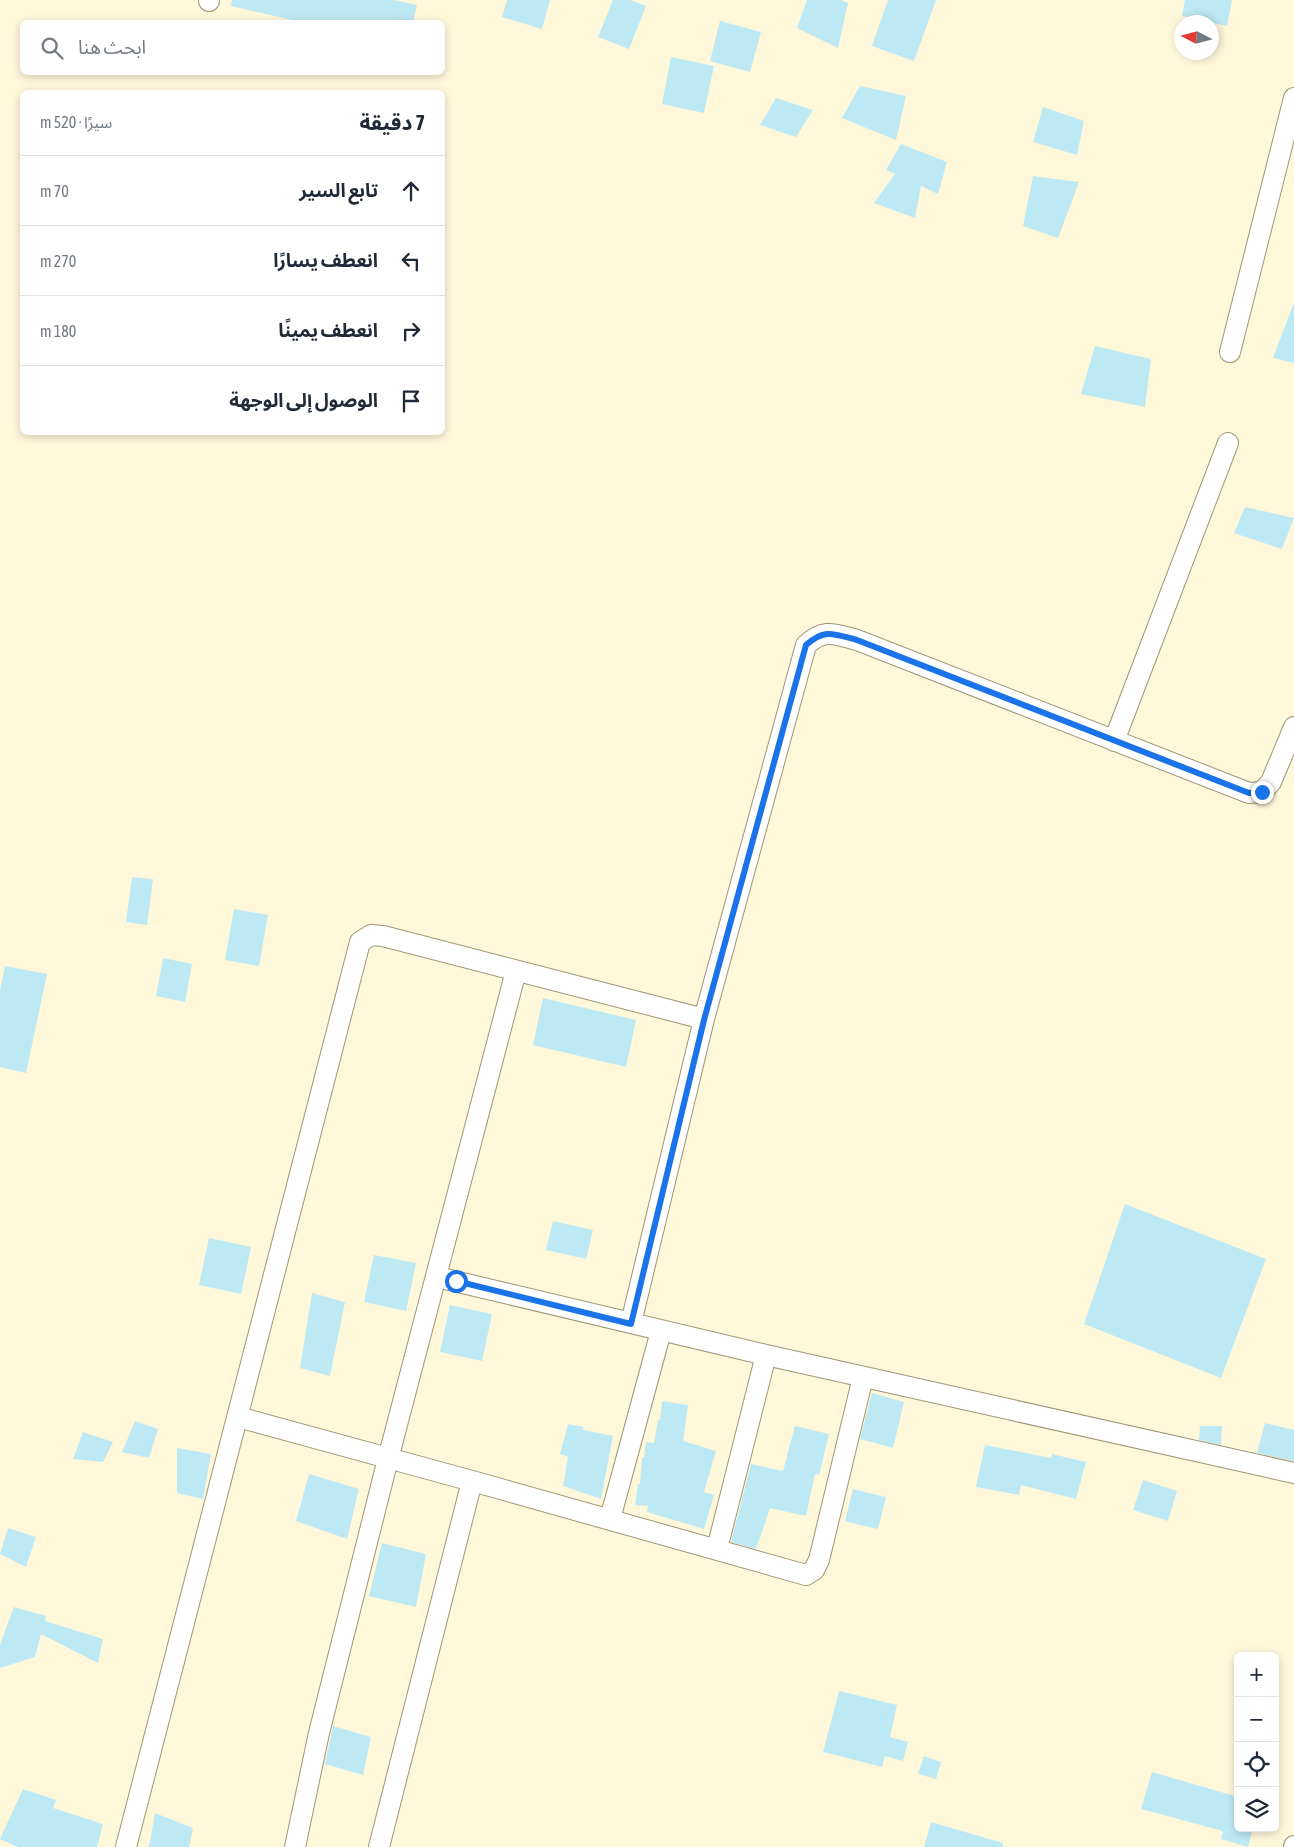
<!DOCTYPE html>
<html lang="ar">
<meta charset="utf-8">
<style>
:root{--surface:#fff;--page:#f2f2f3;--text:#1f2937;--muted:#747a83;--line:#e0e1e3}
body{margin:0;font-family:"Asap Condensed","Noto Sans Arabic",sans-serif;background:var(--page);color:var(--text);direction:rtl}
.controls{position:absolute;right:15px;bottom:15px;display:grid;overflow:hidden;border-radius:8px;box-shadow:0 2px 8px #0003}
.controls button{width:45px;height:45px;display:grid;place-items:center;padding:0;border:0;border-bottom:1px solid var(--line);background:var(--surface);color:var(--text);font:25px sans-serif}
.compass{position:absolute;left:1174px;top:15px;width:45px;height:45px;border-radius:50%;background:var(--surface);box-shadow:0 2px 8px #0003;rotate:276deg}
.stop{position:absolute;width:15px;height:15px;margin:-11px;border:4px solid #1a73e8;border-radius:50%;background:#fff}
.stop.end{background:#1a73e8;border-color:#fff;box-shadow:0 1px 5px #0008}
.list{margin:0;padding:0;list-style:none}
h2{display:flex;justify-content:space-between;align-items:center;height:65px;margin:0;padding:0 20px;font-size:21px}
h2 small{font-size:16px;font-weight:400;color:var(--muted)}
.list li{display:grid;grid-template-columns:32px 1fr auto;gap:15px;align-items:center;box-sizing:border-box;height:70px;padding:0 20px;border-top:1px solid var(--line)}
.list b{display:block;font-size:19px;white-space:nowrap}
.list em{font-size:16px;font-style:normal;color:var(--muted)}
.icon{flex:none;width:28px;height:28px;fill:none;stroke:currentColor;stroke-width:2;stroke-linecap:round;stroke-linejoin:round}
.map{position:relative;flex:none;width:1294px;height:1847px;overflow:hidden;direction:ltr}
.search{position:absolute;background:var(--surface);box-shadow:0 2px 8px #0003;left:20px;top:20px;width:425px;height:55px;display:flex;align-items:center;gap:12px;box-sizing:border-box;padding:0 18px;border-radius:8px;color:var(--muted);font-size:19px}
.panel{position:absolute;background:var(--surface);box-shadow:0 2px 8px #0003;left:20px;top:90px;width:425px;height:345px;border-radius:8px;direction:rtl}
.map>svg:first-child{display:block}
.building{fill:#bde9f5}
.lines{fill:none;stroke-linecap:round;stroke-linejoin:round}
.street-casing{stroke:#9f9574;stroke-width:22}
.street{stroke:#fff;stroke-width:20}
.route{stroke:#1a73e8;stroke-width:6}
</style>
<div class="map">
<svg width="1294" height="1847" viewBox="0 0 1294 1847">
<rect width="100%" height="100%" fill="#fff7da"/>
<path class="building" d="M232 0H394L417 5 413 22H301L231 6Z
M507 0H550L542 29 502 17Z
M613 0H630L646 6 629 49 598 37Z
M807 0H841L848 3 838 48 797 28Z
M888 0H936L914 61 872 46Z
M1185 0H1232L1227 26 1182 16Z
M720 21 761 32 750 72 710 61Z
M671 57 714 66 704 113 662 104Z
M860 86 906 96 896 140 842 118Z
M776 98 813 110 796 137 760 125Z
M1043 107 1084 121 1077 155 1033 142Z
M901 144 947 162 938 194 921 186 915 218 874 203 895 174 886 170Z
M1033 176 1079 182 1058 238 1023 226Z
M1293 305H1294V363L1273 358Z
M1095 346 1151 359 1145 407 1081 394Z
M1245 507 1294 518 1282 549 1234 533Z
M132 877 153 879 147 925 126 922Z
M234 909 268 915 259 966 225 960Z
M163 958 192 964 185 1002 156 996Z
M5 966 47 974 26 1073 0 1067V990Z
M543 998 636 1020 626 1067 533 1045Z
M1125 1204 1266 1259 1221 1378 1084 1324Z
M553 1221 593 1230 586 1259 546 1250Z
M209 1238 251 1247 241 1294 199 1285Z
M374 1255 416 1263 406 1311 364 1302Z
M312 1293 345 1302 330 1376 300 1368Z
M450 1305 492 1314 482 1361 440 1352Z
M872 1393 904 1402 893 1448 860 1439Z
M662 1401 688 1405 683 1441 716 1451 704 1492 714 1495 704 1529 647 1512 648 1506 635 1505 638 1484H640L642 1458H644L646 1442 654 1443 658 1420H660Z
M135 1421 158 1429 149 1458 122 1452Z
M1265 1423 1294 1430V1461L1257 1453Z
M568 1424 584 1427 583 1430 613 1436 601 1499 563 1486 568 1457 560 1454Z
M795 1426 829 1434 819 1475 815 1474 806 1516 770 1508 756 1549 731 1542 751 1464 783 1471Z
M1200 1426H1222L1221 1445 1199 1440Z
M83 1432 113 1442 103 1462 73 1459Z
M985 1445 1051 1458 1052 1454 1086 1462 1076 1499 1021 1485 1019 1495 976 1487Z
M177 1448 211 1454 203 1499 177 1493Z
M309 1474 359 1489 347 1539 296 1521Z
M1143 1480 1177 1491 1168 1521 1133 1510Z
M853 1489 886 1497 878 1529 845 1521Z
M8 1528 36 1537 26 1567 0 1554Z
M382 1543 426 1554 416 1607 369 1596Z
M14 1607 46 1616 45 1621 103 1639 98 1663 41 1634 35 1657 0 1668V1645Z
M839 1691 897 1705 890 1737 908 1742 903 1761 885 1756 882 1767 823 1752Z
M333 1726 371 1737 363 1775 325 1764Z
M924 1756 941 1762 936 1779 918 1774Z
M1152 1772 1238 1797V1828H1253L1248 1847 1221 1839 1223 1831 1141 1809Z
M23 1789 56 1800 53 1808 103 1824 97 1847H18L0 1839Z
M155 1813 193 1828 189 1847H149Z
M931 1822 1003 1843V1847H924Z"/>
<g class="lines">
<g class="street-casing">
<path id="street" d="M209 1V0
M1230 352 1294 98
M1114 741 1228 443
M437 1277 766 1355 1294 1473
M631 1323 704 1019 806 645C825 628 834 634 857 640L1249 793 1262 792 1271 782 1294 727
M238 1417 472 1481 806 1575 814 1570 819 1560 863 1377
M610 1519 661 1331
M717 1549 766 1355
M126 1847 360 942 371 935 383 936 704 1019
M295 1847 319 1733 388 1459 516 971
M379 1847 472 1481
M1294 1847V1846"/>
</g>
<use href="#street" class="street"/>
</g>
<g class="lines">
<path class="route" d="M456 1281 631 1324 704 1020 806 645C825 628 834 634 857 640L1249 793 1262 792"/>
</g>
</svg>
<div class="controls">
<button>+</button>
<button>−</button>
<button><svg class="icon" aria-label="locate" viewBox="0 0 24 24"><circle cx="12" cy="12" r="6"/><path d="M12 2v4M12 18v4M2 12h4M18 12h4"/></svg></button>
<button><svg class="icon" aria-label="layers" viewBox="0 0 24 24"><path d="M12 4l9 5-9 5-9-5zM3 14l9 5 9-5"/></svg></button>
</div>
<svg class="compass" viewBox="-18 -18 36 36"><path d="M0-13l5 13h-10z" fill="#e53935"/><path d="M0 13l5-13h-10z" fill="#747a83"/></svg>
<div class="stop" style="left:456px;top:1281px"></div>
<div class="stop end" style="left:1262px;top:792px"></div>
<div class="search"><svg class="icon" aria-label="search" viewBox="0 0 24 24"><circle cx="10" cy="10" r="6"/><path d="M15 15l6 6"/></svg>ابحث هنا</div>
<section class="panel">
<h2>7 دقيقة<small>سيرًا · 520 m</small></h2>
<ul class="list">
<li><svg class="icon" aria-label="ahead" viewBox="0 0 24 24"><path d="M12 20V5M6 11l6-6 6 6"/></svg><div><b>تابع السير</b></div><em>70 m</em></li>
<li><svg class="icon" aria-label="left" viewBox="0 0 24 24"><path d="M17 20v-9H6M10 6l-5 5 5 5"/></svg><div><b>انعطف يسارًا</b></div><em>270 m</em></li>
<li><svg class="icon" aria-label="right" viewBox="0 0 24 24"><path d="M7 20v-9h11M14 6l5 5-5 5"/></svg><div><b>انعطف يمينًا</b></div><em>180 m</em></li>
<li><svg class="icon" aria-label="arrive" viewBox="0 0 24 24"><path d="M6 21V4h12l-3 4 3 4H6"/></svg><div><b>الوصول إلى الوجهة</b></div></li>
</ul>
</section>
</div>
